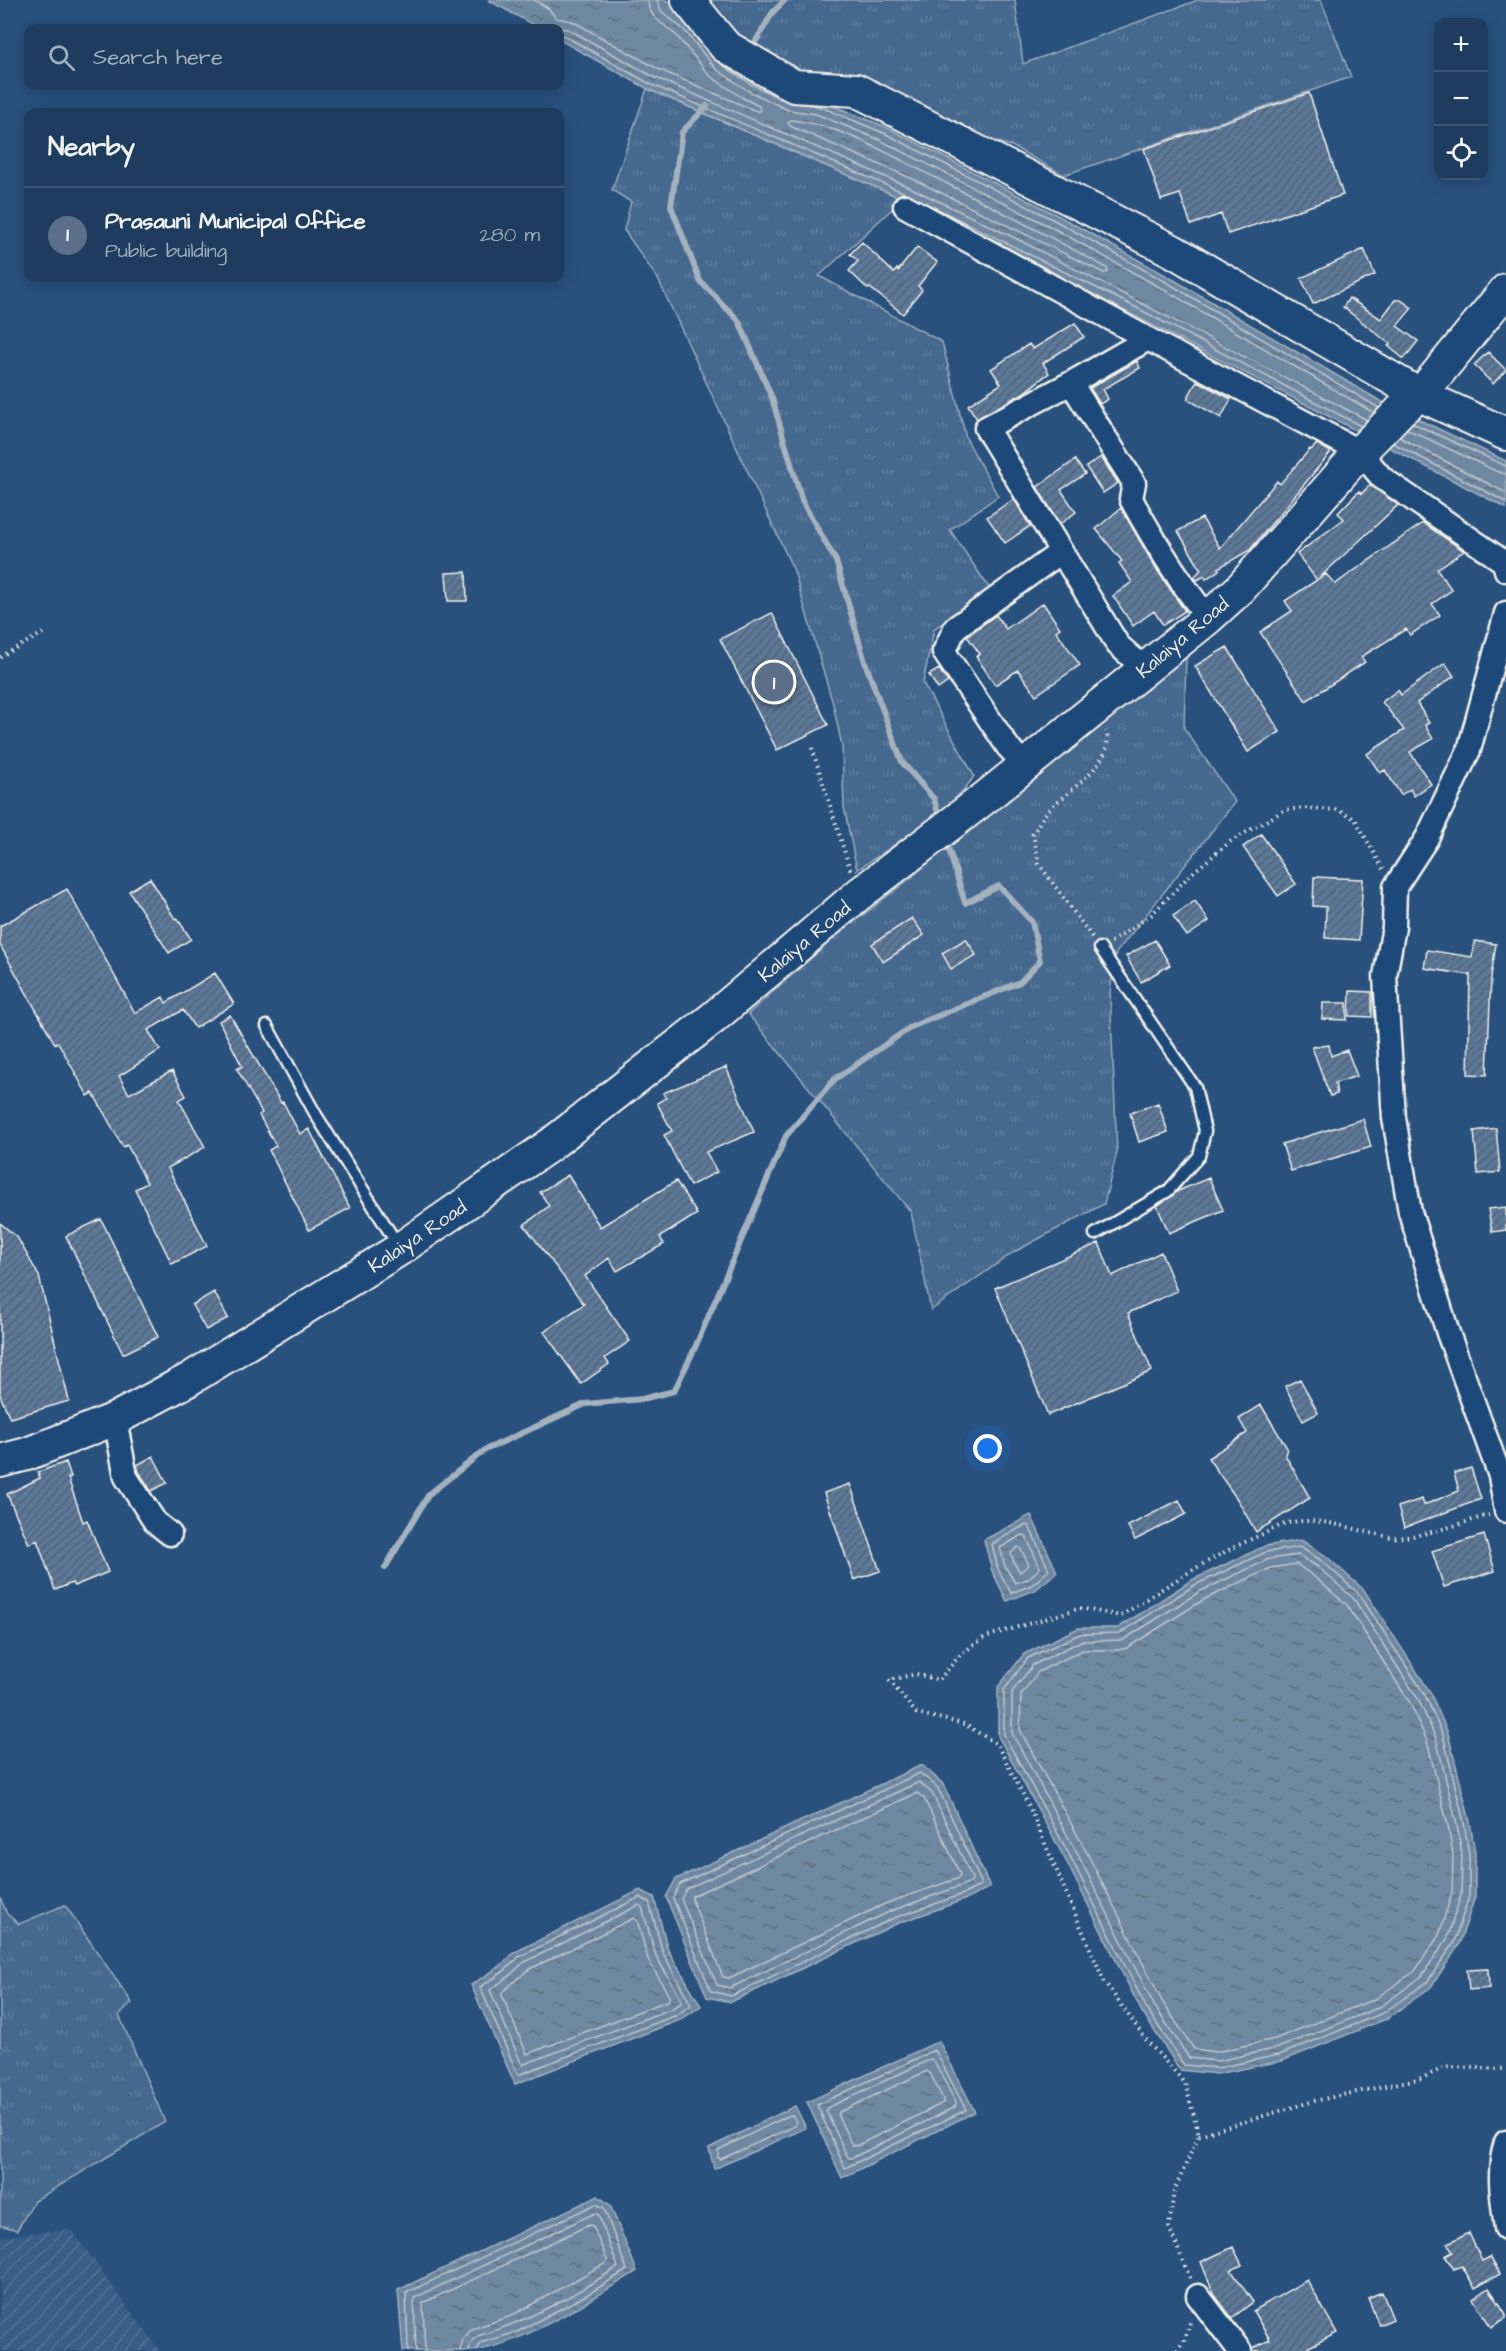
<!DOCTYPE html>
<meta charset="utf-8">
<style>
:root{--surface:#1e3d5e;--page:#264464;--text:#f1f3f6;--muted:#a1aebc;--line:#3c5673;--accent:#95b2f1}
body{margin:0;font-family:"Architects Daughter",sans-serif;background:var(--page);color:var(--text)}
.controls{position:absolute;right:18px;top:18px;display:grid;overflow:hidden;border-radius:12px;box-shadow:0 3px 15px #0003}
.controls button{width:54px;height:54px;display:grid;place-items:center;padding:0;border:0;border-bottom:2px solid var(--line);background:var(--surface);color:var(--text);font:30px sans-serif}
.you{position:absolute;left:988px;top:1449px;width:21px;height:21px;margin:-15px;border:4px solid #fff;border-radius:50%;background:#1a73e8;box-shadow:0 0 0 9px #1a73e833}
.badge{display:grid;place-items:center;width:39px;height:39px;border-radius:50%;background:var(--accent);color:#fff;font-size:20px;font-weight:700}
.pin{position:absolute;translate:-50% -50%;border:3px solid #fff;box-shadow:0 2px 6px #0006}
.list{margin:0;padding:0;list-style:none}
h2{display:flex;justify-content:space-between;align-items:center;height:78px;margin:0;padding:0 24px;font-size:26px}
h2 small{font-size:20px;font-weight:400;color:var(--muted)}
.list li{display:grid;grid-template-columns:39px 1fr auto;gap:18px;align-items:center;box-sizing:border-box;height:96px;padding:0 24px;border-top:2px solid var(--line)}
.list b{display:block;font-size:22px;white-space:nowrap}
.list p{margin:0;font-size:20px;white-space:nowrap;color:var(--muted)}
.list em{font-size:20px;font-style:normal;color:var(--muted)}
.icon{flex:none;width:33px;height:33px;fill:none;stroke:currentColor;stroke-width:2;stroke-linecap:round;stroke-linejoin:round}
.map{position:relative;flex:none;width:1506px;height:2351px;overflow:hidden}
.search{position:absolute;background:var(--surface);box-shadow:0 3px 15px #0003;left:24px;top:24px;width:540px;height:66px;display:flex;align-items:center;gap:15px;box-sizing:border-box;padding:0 21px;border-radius:12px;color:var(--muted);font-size:22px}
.panel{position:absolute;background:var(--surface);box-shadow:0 3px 15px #0003;left:24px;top:108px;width:540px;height:174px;border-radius:12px}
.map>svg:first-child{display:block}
.industrial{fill:url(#industrial-furrows)}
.grass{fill:url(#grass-tufts);stroke:#9cacbb;stroke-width:1.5}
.water{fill:url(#water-ripples);stroke:#a4b2be;stroke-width:1.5}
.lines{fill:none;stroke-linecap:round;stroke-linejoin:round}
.shore{stroke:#bec7cc;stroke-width:1.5}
.stream{stroke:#a4b2be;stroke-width:6}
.building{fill:url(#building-hatch);stroke:#f4f1e8;stroke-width:1.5}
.lane-casing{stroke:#f4f1e8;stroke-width:15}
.street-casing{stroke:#f4f1e8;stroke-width:27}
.secondary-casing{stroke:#f4f1e8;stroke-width:36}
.path{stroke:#f4f1e8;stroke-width:4;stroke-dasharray:1.5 4.5;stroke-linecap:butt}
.lane{stroke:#1f4a7a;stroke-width:10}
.street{stroke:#1f4a7a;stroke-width:22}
.secondary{stroke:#1f4a7a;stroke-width:32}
.labels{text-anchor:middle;stroke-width:5;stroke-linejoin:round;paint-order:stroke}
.street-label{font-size:20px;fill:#f4f1e8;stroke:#1f4a7a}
</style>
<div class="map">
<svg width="1506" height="2351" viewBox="0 0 1506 2351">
<defs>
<pattern id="industrial-furrows" width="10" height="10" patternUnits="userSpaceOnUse" patternTransform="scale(1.5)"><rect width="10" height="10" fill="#375d86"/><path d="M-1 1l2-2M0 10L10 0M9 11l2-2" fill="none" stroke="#557597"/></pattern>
<pattern id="grass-tufts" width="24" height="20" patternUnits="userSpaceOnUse" patternTransform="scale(1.5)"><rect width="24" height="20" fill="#45688e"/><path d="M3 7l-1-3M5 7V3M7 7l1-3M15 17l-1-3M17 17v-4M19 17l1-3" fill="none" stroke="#607e9e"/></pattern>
<pattern id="water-ripples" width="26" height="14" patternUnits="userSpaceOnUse" patternTransform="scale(1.5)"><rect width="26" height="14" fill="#6e88a2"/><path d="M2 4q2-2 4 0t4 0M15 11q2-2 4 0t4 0" fill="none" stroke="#5f6e7d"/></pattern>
<pattern id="building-hatch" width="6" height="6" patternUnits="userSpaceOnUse" patternTransform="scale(1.5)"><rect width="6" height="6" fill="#5b7899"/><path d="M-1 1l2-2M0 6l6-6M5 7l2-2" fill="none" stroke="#536274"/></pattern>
</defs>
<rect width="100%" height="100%" fill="#28517e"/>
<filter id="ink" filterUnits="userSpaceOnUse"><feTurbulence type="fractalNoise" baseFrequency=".0167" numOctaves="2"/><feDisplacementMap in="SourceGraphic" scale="12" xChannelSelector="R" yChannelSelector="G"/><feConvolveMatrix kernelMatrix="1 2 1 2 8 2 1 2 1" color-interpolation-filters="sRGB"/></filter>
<g filter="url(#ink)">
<path class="industrial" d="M71 2229 160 2351H0V2237Z"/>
<path class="grass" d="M694 0H1015L1023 64 1198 0H1321L1351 77 1064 175 1012 146 957 132 779 68 741 47Z
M647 89 903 199 819 276 942 342 966 438 998 496 950 530 990 589 934 629 923 683 974 776C954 809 890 847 857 870L844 807 842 746 833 704 794 571 658 279 624 230 631 202 612 190Z
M1186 655 1184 728 1235 802 1116 953 1110 992 1117 1152 1104 1204 1014 1252 931 1310 911 1212 748 1014 835 937 912 877 993 807Z
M0 1897 7 1914 19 1924 65 1905 132 2003 119 2015 165 2122 34 2201 17 2230 0 2225Z"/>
<path class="water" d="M488 0H666L819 100 886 127 1057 215 1169 277 1382 402 1506 461V508L1009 251 903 199 648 89 560 40V28H539Z
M1031 1515 1057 1572 1035 1590 1007 1601 992 1571 984 1540Z
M1301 1540 1326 1556 1364 1590 1430 1692 1448 1733 1470 1822 1475 1853V1897L1459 1945 1431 1987 1386 2019 1282 2061 1217 2074 1180 2070 1142 2012 1066 1861 998 1736V1687L1024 1654 1078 1628H1118L1192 1580 1265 1546Z
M922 1765 943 1784 990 1887 969 1898 896 1924 731 2002 707 1997 666 1897 676 1879Z
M640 1890 654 1897 668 1950 701 2006 680 2020 515 2084 471 1985 499 1967 515 1952Z
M939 2041 975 2112 842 2178 807 2102Z
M795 2106 806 2128 714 2169 709 2148Z
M598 2196 610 2205 637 2271C595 2297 519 2347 472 2351 449 2351 425 2351 403 2351L398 2290Z"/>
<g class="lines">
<path class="shore" d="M534 0 548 8 556 18 572 21 658 69 756 111H760L759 106 743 98 710 76 677 36 654 17 649 9 648 0
M657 0 661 11 684 30 716 69 747 90 788 110 816 114 880 140 1051 227 1163 289 1374 413
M556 28 568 29 654 77 909 187 1015 238 1367 420
M560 35 565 36 650 84 905 193
M721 64 751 84 781 99
M788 102 818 106 884 133 1054 220 1166 282 1379 408
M791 120C842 125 890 155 936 178 993 207 1051 237 1107 268L1108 272 1104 273 913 179 790 126 788 122Z
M934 207 1137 308 1361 426
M1412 423 1506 466
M1407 429 1498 472 1506 474
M1399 437 1506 493
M1393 443 1506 502
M1025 1525 1029 1526 1049 1570 1032 1585 1011 1593 998 1569 992 1544Z
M1022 1535 1026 1536 1040 1568 1028 1579 1015 1583 1005 1566 1000 1548Z
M1018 1547 1021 1549 1029 1565 1020 1572 1014 1563 1011 1553Z
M1300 1547 1322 1561 1359 1594 1425 1695 1443 1735 1464 1823 1469 1854V1896L1454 1943 1427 1982 1383 2013 1279 2055 1217 2068 1184 2065 1147 2009 1071 1858 1004 1735V1690L1028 1658 1080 1634 1120 1633 1195 1585 1266 1552Z
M1298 1555 1318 1567 1354 1599 1418 1699 1436 1738 1457 1825 1462 1854 1461 1895 1447 1939 1421 1977 1380 2007 1278 2048 1217 2061 1189 2058 1154 2005 1078 1855 1012 1733V1692L1033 1665 1081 1641 1123 1640 1199 1592 1269 1559Z
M1296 1564 1312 1575 1347 1605 1410 1703 1427 1741 1448 1826 1453 1855 1452 1893 1439 1935 1415 1971 1375 1999 1275 2039 1216 2052 1194 2049 1162 2001 1086 1851 1020 1730 1021 1695 1038 1672 1083 1650H1118L1127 1648 1203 1600 1271 1568Z
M920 1773 938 1788 981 1882V1885L966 1893 894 1918 731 1996 711 1991 673 1898 680 1884Z
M919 1782 932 1793 972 1878 971 1882 891 1911 730 1988 717 1985 681 1899 686 1889Z
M917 1793 924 1798 960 1874 959 1878 887 1903 729 1978 723 1977 692 1900V1896Z
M640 1897 649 1902 663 1953 691 2005 677 2015 518 2075 480 1987 503 1972 519 1957Z
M639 1905 642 1907 656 1956 681 1999V2003L673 2008 522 2065 490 1990 508 1977 523 1963Z
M634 1918 637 1920 648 1959 669 1996V2000L527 2054 501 1993 528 1970Z
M935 2050 966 2110 845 2168 817 2105Z
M931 2059 934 2061 956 2103 955 2107 852 2158H848L826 2111 827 2108Z
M927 2071 930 2073 943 2099V2103L856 2146 852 2145 838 2116 839 2112Z
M790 2115 793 2116 796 2122 795 2126 721 2159 718 2158V2150Z
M408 2351 406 2293 596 2204 604 2208 627 2270 590 2293 517 2332 480 2343 477 2351
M416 2351 414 2298 595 2213 598 2214 618 2267C577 2293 533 2319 487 2333 476 2336 470 2339 469 2351
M425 2351 423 2303 589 2225 593 2226 607 2260 606 2263 511 2316 472 2329 463 2339 460 2351"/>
<path class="stream" d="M750 51 773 12 785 0
M707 106 682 132 671 206 700 281 739 321 772 398 802 501 836 561 865 662 902 762 934 799 940 819
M385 1568 429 1494 485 1450 585 1404 642 1399 674 1391 694 1350 786 1136 835 1079 911 1027 1020 982 1040 961 1032 922 999 886 965 903 946 840"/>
</g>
<path class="building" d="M1309 93 1343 195 1228 234 1221 214 1191 225 1180 194 1161 200 1144 149Z
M862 242 894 273 897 269 898 271 917 247 937 262 918 286 922 290 903 314 870 288 868 289 849 271 858 261 850 254Z
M1364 249 1375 275 1313 304 1301 278Z
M1349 298 1381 319 1395 300H1401L1412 308 1397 326 1418 341 1404 359 1388 346 1390 344 1343 307Z
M1075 323 1084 337 1043 363 1049 373 1023 393 977 419 968 405 1001 384 991 369 1029 344 1033 349Z
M1488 352 1506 370 1493 384 1474 365Z
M1137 361 1140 368 1103 389 1108 399 1100 404 1090 388Z
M1197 381 1231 399 1221 418 1187 399Z
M1317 444 1331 452 1250 550 1218 568 1219 570 1206 579 1205 576 1197 580 1194 577 1201 570 1178 531 1202 518 1220 548 1277 481 1280 484 1310 449 1311 450Z
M1101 457 1118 483 1103 493 1086 467Z
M1075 460 1085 474 1061 490 1076 512 1060 524 1037 487Z
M1370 485 1398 505 1318 579 1326 574 1335 584 1423 523 1464 551 1437 569 1452 590 1432 604 1440 615 1410 635 1406 629 1361 657 1365 662 1306 701 1260 632 1292 611 1285 601 1317 580 1297 554 1344 519 1338 513 1359 491 1361 494Z
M1014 499 1030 526 1005 543 987 517Z
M1121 508 1155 567 1185 611 1163 625 1154 611 1133 626 1113 596 1132 582 1119 563 1122 561 1096 529Z
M466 572 467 601H448L446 573Z
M1043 603 1060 628 1056 631 1080 665 1036 695 1018 670 995 685 976 656 980 654 967 636 996 615 1006 629Z
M772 613 828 725 777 750 720 639Z
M1227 647 1280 732 1248 752 1195 666Z
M1445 663 1454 676 1417 703 1429 723 1425 725 1433 739 1410 752 1431 784 1414 796 1410 789 1401 795 1385 770 1380 773 1367 754 1404 730 1382 702 1398 690 1401 695Z
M939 669 948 682 938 689 929 675Z
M1261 834 1296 884 1278 896 1243 847Z
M1314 877 1363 879 1359 940 1325 938 1326 907 1313 906Z
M150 878 175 919 177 918 191 939 169 953 129 891Z
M67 889 135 1013 163 997 166 1003 215 973 234 1004 195 1028 183 1010 148 1030 160 1050 119 1076 129 1094 172 1071 186 1096 179 1100 205 1147 168 1168 207 1246 172 1264 135 1189 147 1183 127 1145 123 1147 93 1093 88 1096 58 1042 55 1044 0 945V926Z
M1195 901 1209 921 1187 936 1173 916Z
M912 918 924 935 883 962 872 944Z
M966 939 976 955 951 969 942 953Z
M1155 940 1170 965 1141 982 1126 956Z
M1475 941 1496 944 1491 977 1487 1075 1468 1074 1470 975 1424 968 1427 950 1472 957Z
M1350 991 1372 992V1017L1349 1016Z
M1323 1003H1347V1020L1322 1019Z
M230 1015 281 1103 283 1102 300 1134 309 1129 350 1208 309 1230 269 1150 276 1146 259 1115 262 1113 237 1069 242 1066 219 1021Z
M1329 1045 1331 1056 1347 1050 1357 1076 1335 1083 1337 1094 1330 1096 1312 1047Z
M726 1067 754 1132 706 1152 717 1172 690 1186 664 1135 672 1131 657 1103 666 1098 663 1093Z
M1158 1103 1168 1132 1139 1142 1130 1113Z
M1363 1119 1371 1147 1291 1171 1282 1144Z
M1496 1128 1500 1172 1478 1174 1474 1131Z
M568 1175 600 1227 676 1181 697 1214 660 1237 664 1244 617 1271 609 1258 585 1276 630 1341 605 1358 609 1364 581 1384 544 1332 584 1304 524 1225 549 1206 540 1192Z
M1209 1178 1223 1210 1169 1233 1157 1206 1178 1191Z
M1506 1207V1230L1492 1232 1488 1209Z
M101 1219 158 1337 123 1354 66 1236Z
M0 1223 17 1237 39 1276 69 1401 10 1418 0 1395Z
M1099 1243 1112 1276 1161 1252 1177 1291 1128 1313 1152 1371 1048 1415 995 1288Z
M214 1292 228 1318 206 1330 192 1305Z
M1300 1379 1318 1413 1303 1421 1285 1386Z
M1261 1405 1287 1448 1285 1455 1310 1498 1256 1532 1237 1499 1208 1458 1247 1433 1239 1419Z
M153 1456 167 1483 151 1491 139 1472 137 1465Z
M66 1462 71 1477 68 1478 83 1522 87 1520 108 1572 74 1586 72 1583 55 1590 37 1540 29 1544 7 1494 40 1478 38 1472Z
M1471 1468 1481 1499 1404 1528 1398 1507 1422 1499 1424 1505 1459 1491 1454 1473Z
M850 1484 880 1571 854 1580 824 1493Z
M1179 1500 1186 1514 1135 1540 1128 1526Z
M1484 1535 1495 1571 1444 1587 1432 1551Z
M1488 1969 1489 1988 1469 1990 1467 1970Z
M1469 2233 1482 2261 1490 2257 1500 2274 1475 2288 1462 2266 1454 2269 1445 2256 1453 2252 1448 2243Z
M1233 2247 1242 2265 1231 2270 1253 2302 1232 2318 1214 2294 1201 2262Z
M1307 2280 1337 2333 1301 2351H1253V2348L1270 2340 1253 2311Z
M1489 2288 1506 2314V2318L1491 2327 1473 2299Z
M1382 2292 1393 2319 1379 2325 1368 2298Z"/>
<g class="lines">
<g class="lane-casing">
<path id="lane" d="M267 1026 316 1115 399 1247
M1095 1234 1168 1191 1199 1156 1205 1131 1195 1087 1100 948"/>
</g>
<g class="street-casing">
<path id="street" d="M905 206 1148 339 1360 452 1382 478 1504 562 1506 570
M1071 383 1148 339
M1506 613 1469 750 1427 838 1395 887 1394 927 1385 976 1394 1118 1410 1212 1448 1333 1500 1476 1506 1511
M1144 668 1118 645 986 428 1071 383 1134 483 1131 499C1154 541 1178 580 1208 618
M1024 764 1008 747 944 652 955 628 1061 552
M115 1419 126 1477 155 1522 170 1534
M1506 2142C1497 2170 1502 2199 1506 2228
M1198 2296 1240 2351"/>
</g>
<g class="secondary-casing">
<path id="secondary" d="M688 0 725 46 794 86 856 90 1173 251 1420 395 1506 434
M0 1461 27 1454 115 1419 188 1380 400 1249 550 1145 713 1018 858 895 986 797 1208 618 1240 589 1360 452 1403 408 1420 395 1506 290"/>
</g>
<path class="path" d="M0 657 43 633
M812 748 851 872
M1092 937 1039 864 1033 834C1037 827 1041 819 1046 813 1064 792 1117 764 1106 731
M1111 942 1151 915 1191 874 1231 841 1285 810 1303 808 1339 810 1355 819 1383 869
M1199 2135 1314 2101 1422 2078 1446 2067 1506 2069
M1190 2278 1169 2227 1174 2191 1199 2135 1185 2083 1147 2041 1104 1981 1028 1804 997 1744 964 1724 916 1713 889 1680 916 1674 939 1680 960 1655 985 1637 1080 1608 1121 1616C1166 1586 1213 1555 1263 1534 1272 1530 1283 1523 1293 1522 1327 1517 1358 1532 1391 1537 1416 1540 1464 1522 1489 1515
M1177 2351 1185 2339 1191 2319"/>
<use href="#lane" class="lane"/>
<use href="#street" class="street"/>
<use href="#secondary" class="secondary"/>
</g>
</g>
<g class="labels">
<g class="street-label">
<text transform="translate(1182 637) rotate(-40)" y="7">Kalaiya Road</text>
<text transform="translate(804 941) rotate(-40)" y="7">Kalaiya Road</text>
<text transform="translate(417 1236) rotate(-34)" y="7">Kalaiya Road</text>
</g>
</g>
</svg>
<div class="controls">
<button>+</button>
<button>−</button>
<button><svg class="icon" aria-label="locate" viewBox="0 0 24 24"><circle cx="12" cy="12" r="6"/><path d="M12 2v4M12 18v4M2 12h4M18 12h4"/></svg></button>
</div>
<div class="you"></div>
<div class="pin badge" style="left:774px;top:682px;background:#5c6f8a">1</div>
<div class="search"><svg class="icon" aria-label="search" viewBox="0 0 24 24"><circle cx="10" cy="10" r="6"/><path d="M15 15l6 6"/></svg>Search here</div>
<section class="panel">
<h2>Nearby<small></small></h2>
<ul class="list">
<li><span class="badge" style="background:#5c6f8a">1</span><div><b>Prasauni Municipal Office</b><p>Public building</p></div><em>280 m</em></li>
</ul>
</section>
</div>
